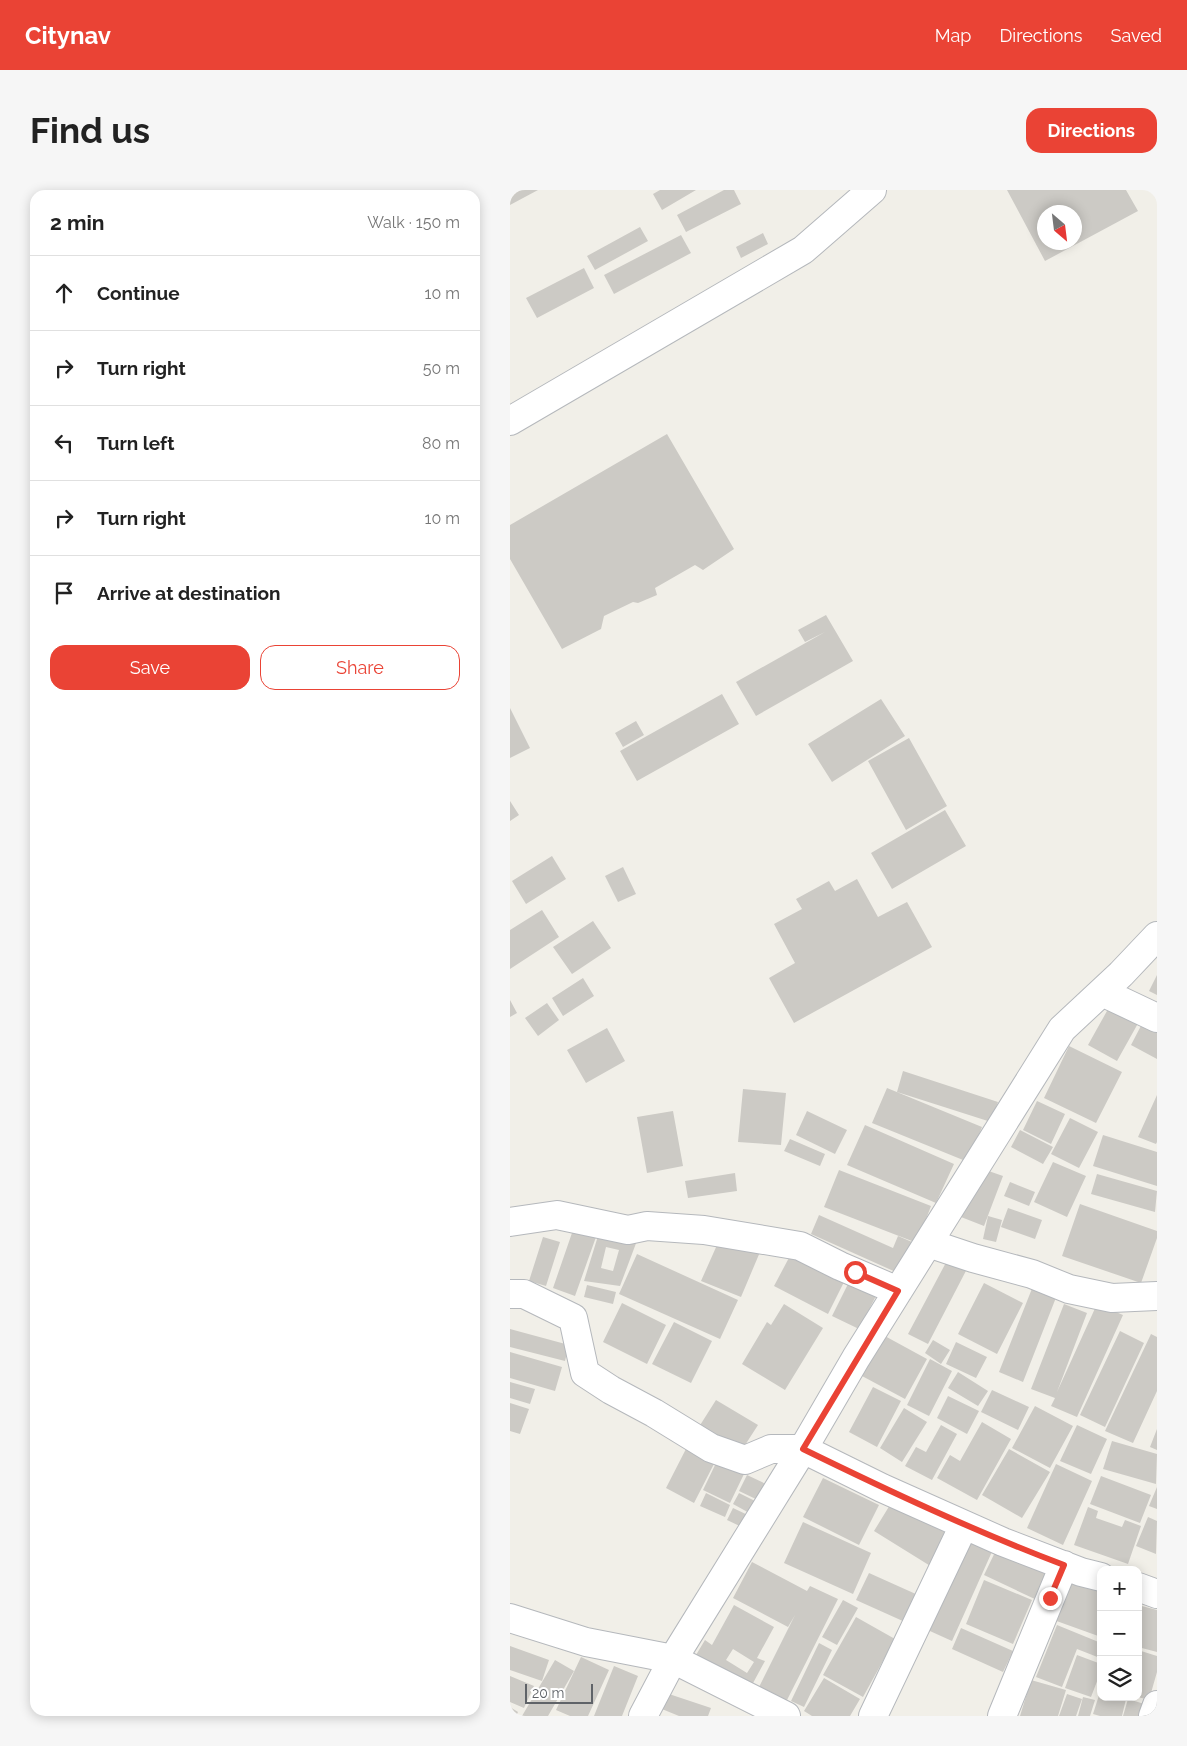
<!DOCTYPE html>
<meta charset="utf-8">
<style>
:root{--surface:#fff;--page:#f6f6f6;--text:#222;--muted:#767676;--line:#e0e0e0;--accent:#ea4335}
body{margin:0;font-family:Raleway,sans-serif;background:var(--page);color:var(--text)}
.controls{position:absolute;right:15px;bottom:15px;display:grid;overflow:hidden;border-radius:10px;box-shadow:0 2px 12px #0003}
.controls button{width:45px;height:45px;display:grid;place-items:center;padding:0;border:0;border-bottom:1px solid var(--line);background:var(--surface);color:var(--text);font:25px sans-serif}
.compass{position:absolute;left:527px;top:15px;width:45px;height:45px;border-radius:50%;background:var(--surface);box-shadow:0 2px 12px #0003;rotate:152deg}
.scale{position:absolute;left:15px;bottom:12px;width:68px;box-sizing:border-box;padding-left:5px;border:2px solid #5f6368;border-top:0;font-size:14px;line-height:18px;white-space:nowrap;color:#5f6368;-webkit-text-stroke:4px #fff;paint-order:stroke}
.stop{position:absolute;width:15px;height:15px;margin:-11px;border:4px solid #ea4335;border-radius:50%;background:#fff}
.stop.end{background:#ea4335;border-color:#fff;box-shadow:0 1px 5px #0008}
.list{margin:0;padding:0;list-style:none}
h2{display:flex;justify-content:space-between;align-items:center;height:65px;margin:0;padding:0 20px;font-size:21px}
h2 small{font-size:16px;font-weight:400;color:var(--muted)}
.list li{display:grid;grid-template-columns:32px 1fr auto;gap:15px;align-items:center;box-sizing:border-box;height:75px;padding:0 20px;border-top:1px solid var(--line)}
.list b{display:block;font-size:19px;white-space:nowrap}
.list em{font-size:16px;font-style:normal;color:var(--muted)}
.actions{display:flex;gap:10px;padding:15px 20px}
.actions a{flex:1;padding:11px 0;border:1px solid var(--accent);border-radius:15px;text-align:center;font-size:18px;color:var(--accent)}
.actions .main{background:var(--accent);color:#fff}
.icon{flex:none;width:28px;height:28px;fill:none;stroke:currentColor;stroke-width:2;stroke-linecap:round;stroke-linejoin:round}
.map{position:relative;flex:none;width:647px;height:1526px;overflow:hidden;border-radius:15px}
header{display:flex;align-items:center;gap:30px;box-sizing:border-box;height:70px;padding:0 25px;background:var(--accent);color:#fff}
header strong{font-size:24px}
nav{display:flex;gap:28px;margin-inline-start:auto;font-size:18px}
.intro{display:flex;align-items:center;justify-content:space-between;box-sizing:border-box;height:120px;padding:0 30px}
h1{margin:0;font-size:35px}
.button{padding:12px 22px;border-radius:15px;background:var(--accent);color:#fff;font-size:18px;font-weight:700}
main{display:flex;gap:30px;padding:0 30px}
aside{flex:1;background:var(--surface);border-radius:15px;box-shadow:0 2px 12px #0003}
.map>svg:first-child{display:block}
.building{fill:#cccac5;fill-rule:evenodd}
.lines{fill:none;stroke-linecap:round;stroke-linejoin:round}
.minor-casing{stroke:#b5b8bc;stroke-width:30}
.minor{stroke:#fff;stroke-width:28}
.route{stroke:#ea4335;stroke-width:6}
</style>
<header>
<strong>Citynav</strong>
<nav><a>Map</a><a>Directions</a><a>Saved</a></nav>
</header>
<div class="intro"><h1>Find us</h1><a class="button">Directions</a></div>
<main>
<aside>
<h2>2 min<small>Walk · 150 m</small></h2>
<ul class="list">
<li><svg class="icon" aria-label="ahead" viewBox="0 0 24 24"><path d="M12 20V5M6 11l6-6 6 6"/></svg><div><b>Continue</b></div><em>10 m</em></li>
<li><svg class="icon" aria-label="right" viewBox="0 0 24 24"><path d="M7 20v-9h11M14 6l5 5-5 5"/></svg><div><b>Turn right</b></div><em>50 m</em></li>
<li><svg class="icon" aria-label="left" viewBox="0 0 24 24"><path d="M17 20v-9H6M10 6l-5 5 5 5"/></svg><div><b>Turn left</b></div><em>80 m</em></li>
<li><svg class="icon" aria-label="right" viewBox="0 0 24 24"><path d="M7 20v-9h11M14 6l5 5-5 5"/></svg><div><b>Turn right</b></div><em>10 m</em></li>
<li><svg class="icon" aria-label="arrive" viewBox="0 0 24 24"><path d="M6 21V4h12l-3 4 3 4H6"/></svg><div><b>Arrive at destination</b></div></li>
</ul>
<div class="actions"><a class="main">Save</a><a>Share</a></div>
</aside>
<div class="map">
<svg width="647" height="1526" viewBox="0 0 647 1526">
<rect width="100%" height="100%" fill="#f1efe8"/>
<path class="building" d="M0 0H28L0 15Z
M150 0H186L152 20 143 4Z
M214 0H224L231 14 176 42 167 25Z
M497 0H616L628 21 535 71ZM534 22H564V52H534Z
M130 37 138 51 85 80 77 66Z
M253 43 258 54 231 68 226 57Z
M171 45 181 63 104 104 94 85Z
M74 78 84 98 27 128 16 108Z
M157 244 224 359 193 380 185 375 145 398 147 405 128 413 123 412 94 426 91 439 52 459 0 369V335Z
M316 425 343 471 246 526 226 492 315 442 295 452 288 440Z
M212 504 229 534 127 591 110 561Z
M371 509 395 546 322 592 298 554Z
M0 518 20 558 0 568Z
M126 531 134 545 113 557 105 543Z
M399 548 437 616 396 640 358 571Z
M0 611 9 625 0 631Z
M435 620 456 656 382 699 361 663Z
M42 666 56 689 16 714 2 691Z
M113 677 126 704 108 712 95 686Z
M347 689 368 727 397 712 422 757 284 833 259 788 285 773 264 734 292 719 286 709 319 691 325 701Z
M32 720 49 747 0 779V740Z
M83 731 101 758 62 784 43 757Z
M647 785V805L639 801Z
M73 788 84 806 53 826 42 808Z
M0 810 7 823 0 827Z
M602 812 631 828 607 871 578 855Z
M37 813 49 830 28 846 15 828Z
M634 830 647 836V869L621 855Z
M97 838 115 871 76 893 57 860Z
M559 856 612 882 586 933 534 908Z
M393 881 488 912 481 932 387 902Z
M377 898 472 937 458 972 362 933Z
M233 899 276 903 271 955 228 952Z
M647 905V952L646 954 628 947Z
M527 911 555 924 541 954 513 940Z
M163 921 173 976 137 983 127 927Z
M297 921 337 940 325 964 286 945Z
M560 928 588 942 569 978 541 964Z
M355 935 444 974 426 1013 337 975Z
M510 940 543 957 533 974 501 957Z
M593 945 647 962V996L583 976Z
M280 949 315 964 310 976 274 961Z
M543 972 576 986 557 1027 524 1012Z
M470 978 493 986 474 1036 451 1027Z
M329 980 421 1016 407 1053 314 1017Z
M225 983 227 1001 178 1008 175 991Z
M587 984 647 1001 645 1022 581 1004Z
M500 992 525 1002 519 1016 494 1006Z
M570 1014 647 1041V1048L631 1093 552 1066Z
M498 1018 532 1030 525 1049 491 1037Z
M309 1025 383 1058 388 1046 402 1052 388 1083 301 1044Z
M478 1026 492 1030 486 1052 473 1049Z
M63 1040 86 1047 65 1106 43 1098Z
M88 1046 128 1048 110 1096 74 1091ZM96 1057 109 1060 103 1081 91 1078Z
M211 1046 250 1062 231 1107 191 1091Z
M33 1047 50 1052 36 1096 19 1091Z
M127 1064 228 1110 210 1149 109 1104Z
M281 1064 334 1092 318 1124 264 1096Z
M440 1065 459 1075 418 1154 398 1144Z
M340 1090 367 1104 349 1139 322 1126Z
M474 1093 513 1113 487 1164 448 1144Z
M77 1095 106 1102 103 1114 74 1107Z
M523 1096 547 1105 513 1192 489 1182Z
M112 1113 156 1135 137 1174 93 1152Z
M274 1114 313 1138 275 1200 232 1174 257 1132 261 1135Z
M554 1114 577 1123 547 1202 587 1114 613 1125 567 1227 541 1216 545 1208 521 1199Z
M164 1132 202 1151 181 1193 142 1174Z
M0 1139 59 1155 55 1171 0 1157Z
M610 1141 634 1153 595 1237 570 1225Z
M641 1144 647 1147V1201L623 1253 595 1241Z
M373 1145 417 1169 395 1209 352 1186Z
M423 1150 440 1160 431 1174 415 1163Z
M446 1152 477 1167 466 1188 436 1174Z
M0 1162 52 1177 45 1201 0 1188Z
M420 1169 442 1181 419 1226 397 1215Z
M448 1182 478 1201 468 1216 438 1198Z
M0 1192 25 1199 20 1214 0 1208Z
M363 1197 391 1211 367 1257 339 1242Z
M482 1200 519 1217 508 1240 471 1222Z
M438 1206 469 1221 457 1244 427 1228Z
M206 1210 248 1235 228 1266 187 1240Z
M0 1213 19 1219 10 1244 0 1241Z
M525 1216 563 1236 540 1278 502 1258Z
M394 1218 417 1232 392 1272 370 1258Z
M472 1232 501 1249 467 1310 427 1288 440 1265 450 1271Z
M431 1235 447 1244 422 1290 395 1276 406 1257 416 1262Z
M567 1235 597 1249 581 1284 550 1271Z
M647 1239V1260L640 1257Z
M602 1251 647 1264 646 1294 593 1279Z
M178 1255 206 1270 184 1313 156 1298Z
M499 1259 540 1282 512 1328 472 1305Z
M207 1271 234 1284 220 1313 193 1300Z
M546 1274 582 1291 553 1355 517 1338Z
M237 1285 258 1295 250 1311 229 1301Z
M591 1286 641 1305 630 1333 580 1314Z
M313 1288 369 1315 349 1355 293 1327Z
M647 1297V1319L639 1316Z
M196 1303 220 1315 215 1327 190 1316Z
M229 1303 249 1313 243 1325 223 1314Z
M383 1310 442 1347 422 1377 364 1341Z
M578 1317 588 1321 586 1328 612 1337 615 1330 631 1336 618 1374 564 1355Z
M223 1318 242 1327 236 1339 217 1330Z
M638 1327 647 1331 646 1364 626 1356Z
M293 1332 361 1363 343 1404 274 1373Z
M454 1341 485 1355 442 1451 411 1437Z
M489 1354 544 1379 529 1411 474 1385Z
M242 1372 297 1401 300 1396 328 1409 275 1514 247 1501 285 1425 278 1437 223 1408Z
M359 1383 408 1405 395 1432 346 1410Z
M557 1383 591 1395V1447L541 1429Z
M474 1390 522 1410 503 1454 456 1434Z
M333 1410 348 1418 327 1455 312 1447Z
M224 1415 264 1437 247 1468 255 1471 236 1506 180 1475 195 1450 202 1455ZM223 1459 244 1472 237 1483 216 1470Z
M628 1415 647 1420V1462L628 1457Z
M346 1427 385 1449 353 1507 313 1485Z
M547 1435 591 1453 590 1468 567 1459 552 1497 526 1487Z
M451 1438 503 1461 493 1482 442 1459Z
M309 1453 322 1460 294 1517 281 1511Z
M0 1456 39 1470 32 1491 0 1480Z
M631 1461 647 1466V1482L639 1510 628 1507V1469Z
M567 1465 591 1474V1481L581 1507 555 1498Z
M71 1467 99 1480 78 1526H60L46 1520Z
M45 1470 64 1481 38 1526H12Z
M104 1476 128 1486 112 1526H84Z
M0 1486 24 1496 14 1518 0 1512Z
M314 1488 350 1509 340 1526H302L294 1521Z
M521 1490 556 1500 548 1526H510Z
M591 1499V1507L616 1509 612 1526H590L583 1524Z
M153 1502 201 1518 198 1526H169L147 1517Z
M557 1504 572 1509 566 1526H549Z
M573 1507 585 1510 580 1526H568Z
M618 1509 641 1516 638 1526H613Z
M0 1517 8 1522 6 1526H0Z"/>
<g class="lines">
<g class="minor-casing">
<path id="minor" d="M0 231 293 60 362 0
M592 802 647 828
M0 1032 47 1025 118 1040 137 1036 194 1040 290 1056 330 1076 388 1101
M418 1053 463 1068 522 1084 559 1099 602 1108 647 1106
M0 1104H14L63 1128 75 1183 101 1200 144 1223 201 1258 235 1270 261 1259H293L372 1298 493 1352 571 1382 591 1387
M628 1397 647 1404
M0 1428 76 1452 163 1469 276 1526
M133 1526 163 1469 293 1259 346 1168 552 839 611 784 647 746
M363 1526 454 1335
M492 1526 554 1375
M643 1526 647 1515"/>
</g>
<use href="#minor" class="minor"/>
</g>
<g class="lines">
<path class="route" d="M345 1082 388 1101 293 1259C379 1301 464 1341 554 1375L540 1408"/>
</g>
</svg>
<div class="controls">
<button>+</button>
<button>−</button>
<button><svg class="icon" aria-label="layers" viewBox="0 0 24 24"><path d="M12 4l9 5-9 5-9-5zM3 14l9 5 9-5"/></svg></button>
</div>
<svg class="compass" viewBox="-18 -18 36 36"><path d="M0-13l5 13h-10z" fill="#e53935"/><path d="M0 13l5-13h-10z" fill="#767676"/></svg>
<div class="scale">20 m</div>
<div class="stop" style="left:345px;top:1082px"></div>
<div class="stop end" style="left:540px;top:1408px"></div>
</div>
</main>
